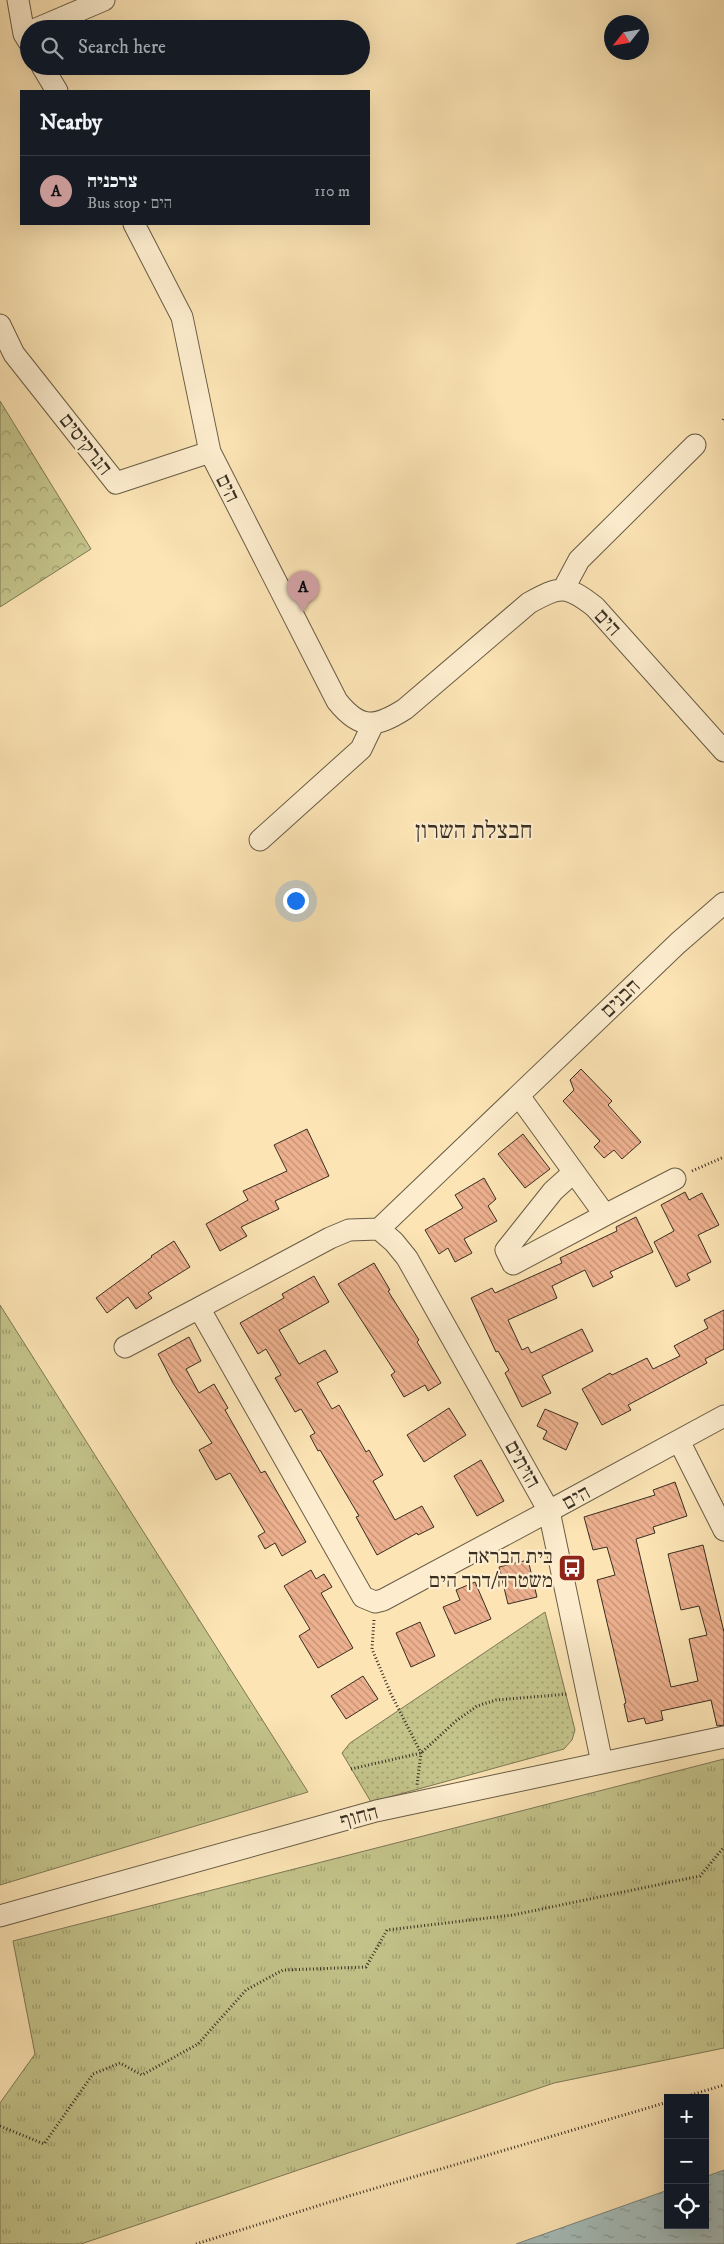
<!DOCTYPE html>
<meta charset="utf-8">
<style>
:root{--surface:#171b24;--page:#20242c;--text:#f1f3f6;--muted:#9ea1a6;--line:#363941;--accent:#c59692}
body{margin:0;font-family:"IM FELL DW Pica","Frank Ruhl Libre",serif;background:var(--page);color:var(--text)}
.controls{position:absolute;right:15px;bottom:15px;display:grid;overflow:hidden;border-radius:0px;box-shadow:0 5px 20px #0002}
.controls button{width:45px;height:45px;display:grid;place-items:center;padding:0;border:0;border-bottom:1px solid var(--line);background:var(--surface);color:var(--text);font:25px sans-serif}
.compass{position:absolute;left:604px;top:15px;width:45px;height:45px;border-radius:50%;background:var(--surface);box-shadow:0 5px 20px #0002;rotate:239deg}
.you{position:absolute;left:295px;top:900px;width:18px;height:18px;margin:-12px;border:4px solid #fff;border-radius:50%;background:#1a73e8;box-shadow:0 0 0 8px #1a73e833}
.badge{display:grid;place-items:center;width:32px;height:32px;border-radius:50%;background:var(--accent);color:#111;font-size:16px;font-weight:700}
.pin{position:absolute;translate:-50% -41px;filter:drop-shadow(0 1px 2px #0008)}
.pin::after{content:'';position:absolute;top:26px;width:18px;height:15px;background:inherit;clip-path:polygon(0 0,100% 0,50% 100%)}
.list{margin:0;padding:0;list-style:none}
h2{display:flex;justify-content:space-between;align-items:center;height:65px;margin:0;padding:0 20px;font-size:21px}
h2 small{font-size:16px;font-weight:400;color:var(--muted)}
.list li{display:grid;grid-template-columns:32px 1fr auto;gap:15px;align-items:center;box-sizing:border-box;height:70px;padding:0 20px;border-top:1px solid var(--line)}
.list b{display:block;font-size:19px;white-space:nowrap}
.list p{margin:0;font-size:16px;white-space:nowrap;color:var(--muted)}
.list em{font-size:16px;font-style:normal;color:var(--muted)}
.icon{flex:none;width:28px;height:28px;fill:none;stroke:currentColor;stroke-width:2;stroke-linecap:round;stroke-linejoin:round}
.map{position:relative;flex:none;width:724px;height:2244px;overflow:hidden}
.search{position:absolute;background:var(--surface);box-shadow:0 5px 20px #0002;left:20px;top:20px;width:350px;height:55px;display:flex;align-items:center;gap:12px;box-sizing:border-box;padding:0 18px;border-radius:28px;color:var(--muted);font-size:19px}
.panel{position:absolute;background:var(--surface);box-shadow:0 5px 20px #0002;left:20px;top:90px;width:350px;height:135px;border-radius:0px}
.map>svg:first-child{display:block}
.grass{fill:url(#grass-tufts);stroke:#7e7856}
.forest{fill:url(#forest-crowns);stroke:#7e7856}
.park{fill:url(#park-dots);stroke:#7e7856}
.water{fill:url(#water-ripples);stroke:#79837d}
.building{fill:url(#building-back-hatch);stroke:#382e22}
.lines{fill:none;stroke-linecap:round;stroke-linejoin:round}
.minor-casing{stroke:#695c46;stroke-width:23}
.path{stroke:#382e22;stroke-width:3;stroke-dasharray:1 2.5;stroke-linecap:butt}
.minor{stroke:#fdedce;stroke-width:21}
.labels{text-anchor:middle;stroke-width:4.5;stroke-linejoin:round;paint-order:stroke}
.street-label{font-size:21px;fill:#382e22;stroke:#fdedce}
.poi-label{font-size:21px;fill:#382e22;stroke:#fdedce;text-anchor:end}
.quarter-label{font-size:24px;fill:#382e22;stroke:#fdedce}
</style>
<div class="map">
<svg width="724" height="2244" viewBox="0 0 724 2244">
<defs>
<pattern id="grass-tufts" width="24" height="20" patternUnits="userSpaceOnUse" patternTransform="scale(1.25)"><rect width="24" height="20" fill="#c3c38a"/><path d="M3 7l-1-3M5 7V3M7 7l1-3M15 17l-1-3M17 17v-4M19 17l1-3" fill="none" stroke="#9f9f70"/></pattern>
<pattern id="forest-crowns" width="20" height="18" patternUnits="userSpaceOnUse" patternTransform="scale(1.25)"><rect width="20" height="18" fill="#c3c38a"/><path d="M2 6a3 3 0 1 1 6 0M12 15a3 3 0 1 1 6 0" fill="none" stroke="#9f9f70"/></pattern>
<pattern id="park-dots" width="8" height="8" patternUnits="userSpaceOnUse" patternTransform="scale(1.25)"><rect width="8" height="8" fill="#c3c38a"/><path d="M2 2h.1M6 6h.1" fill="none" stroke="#9f9f70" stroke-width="1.8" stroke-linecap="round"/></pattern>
<pattern id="water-ripples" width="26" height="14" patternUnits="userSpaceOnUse" patternTransform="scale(1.25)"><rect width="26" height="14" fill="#a4bcb9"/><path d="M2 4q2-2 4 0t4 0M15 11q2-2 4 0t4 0" fill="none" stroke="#879996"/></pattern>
<pattern id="building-back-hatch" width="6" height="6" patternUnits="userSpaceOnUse" patternTransform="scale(1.25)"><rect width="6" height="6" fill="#eeb18f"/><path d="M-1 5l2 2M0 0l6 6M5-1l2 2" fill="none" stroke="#c29074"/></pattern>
</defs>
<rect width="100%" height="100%" fill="#fce4b4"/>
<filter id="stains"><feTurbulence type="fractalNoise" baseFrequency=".004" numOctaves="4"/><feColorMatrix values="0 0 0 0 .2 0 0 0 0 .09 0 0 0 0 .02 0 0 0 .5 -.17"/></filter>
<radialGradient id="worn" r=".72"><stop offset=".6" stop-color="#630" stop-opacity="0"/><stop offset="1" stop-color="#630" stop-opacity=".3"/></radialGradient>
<path class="grass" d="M0 1305 308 1792 0 1885Z
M724 1759V2048L554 2083 81 2244H0V2103L35 2054 13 1941Z"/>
<path class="forest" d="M0 401 91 549 0 607Z"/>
<path class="park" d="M545 1612 575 1730 572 1740 564 1749 371 1802 342 1753 350 1743Z"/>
<path class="water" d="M724 2170V2244H516L668 2190V2225H705V2177Z"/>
<path class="building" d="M581 1069 612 1101 608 1105 641 1142 622 1159 614 1150 604 1158 594 1147 600 1141 563 1101 574 1090 570 1080Z
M307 1129 329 1176 275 1201 279 1209 241 1227 247 1236 220 1251 206 1224 248 1200 243 1191 287 1171 274 1145Z
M523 1134 550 1169 525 1188 498 1154Z
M484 1178 496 1199 488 1206 497 1221 464 1239 472 1253 455 1262 448 1248 439 1254 425 1230 463 1208 455 1195Z
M685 1192 689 1200 702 1193 719 1225 698 1235 711 1262 687 1274 690 1280 676 1287 654 1242 674 1231 661 1205Z
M636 1217 653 1252 610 1272 613 1277 593 1287 585 1270 552 1286 557 1298 508 1320 522 1350 528 1347 531 1353 582 1329 593 1351 542 1376 551 1393 522 1407 505 1373 509 1370 498 1351 496 1352 471 1298 492 1288 495 1293 562 1263 560 1258 617 1231 616 1227Z
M174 1241 190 1267 148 1293 152 1298 136 1309 128 1297 107 1313 96 1298 152 1257 151 1256Z
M374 1263 390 1290 388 1291 419 1340 417 1342 441 1383 428 1391 425 1385 404 1397 391 1375 395 1372 338 1284Z
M314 1276 329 1302 279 1330 299 1364 325 1350 338 1372 317 1383 332 1409 339 1405 366 1452 369 1450 383 1475 373 1481 395 1520 422 1506 434 1527 418 1535 417 1533 377 1555 356 1517 359 1516 320 1450 318 1451 310 1436 315 1433 301 1409 295 1412 275 1378 281 1375 266 1349 258 1354 240 1323 284 1298 282 1294Z
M724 1310V1349L705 1359 707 1363 628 1405 631 1410 602 1425 582 1389 610 1373 612 1375 647 1358 653 1369 680 1356 674 1346 708 1328 704 1320Z
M189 1337 201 1361 186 1369 199 1393 214 1384 228 1408 225 1410 261 1473 265 1471 306 1542 282 1556 275 1543 265 1549 258 1536 265 1532 230 1473 216 1480 199 1450 212 1443 173 1383 158 1354Z
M449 1408 466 1435 424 1462 407 1435Z
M545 1409 578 1423 566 1450 543 1439 547 1431 537 1426Z
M481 1460 504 1501 477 1516 454 1476Z
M675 1482 687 1516 653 1527 655 1533 636 1539 671 1687 698 1681 689 1639 707 1635 699 1606 681 1610 668 1554 703 1545 724 1632V1725L717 1726 711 1700 661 1711 663 1720 646 1724 644 1718 628 1722 624 1704 626 1703 597 1580 615 1575 607 1547 593 1550 584 1517 655 1495 653 1490Z
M528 1560 537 1597 508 1604 499 1567Z
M311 1570 316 1579 324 1574 332 1587 321 1593 353 1648 318 1668 299 1636 310 1629 284 1586Z
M475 1582 491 1619 455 1634 443 1607 460 1600 456 1590Z
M420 1622 435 1656 411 1667 396 1633Z
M363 1676 378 1699 346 1719 331 1696Z"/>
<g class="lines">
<g class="minor-casing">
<path id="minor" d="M18 0 24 34 29 42
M36 29 104 0
M42 66 57 91
M134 224 182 317 210 452 337 701C360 730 375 728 405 709L529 603C560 586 566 584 595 607L724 751
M0 325 14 354 116 483 210 452
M564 588 579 560 695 445
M260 840 361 749 373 724
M519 1096 605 1215 513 1264 506 1250 553 1191 574 1172
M605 1215 675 1179
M379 1229 678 943 724 903
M125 1347 199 1308
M679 1441 724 1530
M602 1763 549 1511 407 1258 394 1242 379 1229 349 1230 330 1238 199 1308 363 1597 375 1602 383 1600 549 1511 724 1416
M0 1916 376 1811 724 1737"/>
</g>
<path class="path" d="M723 420 724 418
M692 1171 724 1157
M374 1620 372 1649 391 1694 421 1753 417 1785
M351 1769 421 1753 456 1721 477 1706 496 1700 568 1694
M681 2098 724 2085
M0 2126 44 2144 93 2074 120 2063 142 2075 198 2044 246 1990 283 1970 366 1967 387 1930 513 1915 700 1876 724 1847
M196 2244 349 2196 668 2102"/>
<use href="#minor" class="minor"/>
</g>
<defs>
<g id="bus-square" transform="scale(1.4375)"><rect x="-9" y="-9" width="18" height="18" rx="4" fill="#8f2418" stroke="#fdedce"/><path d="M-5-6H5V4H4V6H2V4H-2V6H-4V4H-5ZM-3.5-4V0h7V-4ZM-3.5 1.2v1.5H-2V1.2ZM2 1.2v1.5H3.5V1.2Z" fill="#fff"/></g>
</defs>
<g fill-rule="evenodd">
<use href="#bus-square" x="572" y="1568"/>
</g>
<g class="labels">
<g class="street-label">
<text transform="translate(86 444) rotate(52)" y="7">הנרקיסים</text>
<text transform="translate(228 488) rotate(64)" y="7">הים</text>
<text transform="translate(608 622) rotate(47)" y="7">הים</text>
<text transform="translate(620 998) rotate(-44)" y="7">הבנים</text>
<text transform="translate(523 1464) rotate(61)" y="7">הזיתים</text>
<text transform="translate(576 1497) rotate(-29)" y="7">הים</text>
<text transform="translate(359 1816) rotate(-15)" y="7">החוף</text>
</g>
<g class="poi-label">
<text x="553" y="1563">בית הבראה<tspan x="553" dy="24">משטרה/דרך הים</tspan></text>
</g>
<g class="quarter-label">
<text x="474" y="838">חבצלת השרון</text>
</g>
</g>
<rect width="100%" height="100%" filter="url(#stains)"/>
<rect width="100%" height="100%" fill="url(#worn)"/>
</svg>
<div class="controls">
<button>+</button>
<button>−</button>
<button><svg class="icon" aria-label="locate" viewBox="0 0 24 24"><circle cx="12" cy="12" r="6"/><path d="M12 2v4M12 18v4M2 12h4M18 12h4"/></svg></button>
</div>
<svg class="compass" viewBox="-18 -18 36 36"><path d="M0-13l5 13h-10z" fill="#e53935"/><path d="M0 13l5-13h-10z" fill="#9ea1a6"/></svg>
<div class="you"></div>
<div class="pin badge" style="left:303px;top:612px">A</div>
<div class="search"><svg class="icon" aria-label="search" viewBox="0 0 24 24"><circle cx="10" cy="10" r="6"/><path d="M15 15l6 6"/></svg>Search here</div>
<section class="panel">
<h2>Nearby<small></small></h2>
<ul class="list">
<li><span class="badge">A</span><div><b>צרכניה</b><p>Bus stop · הים</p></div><em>110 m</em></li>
</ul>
</section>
</div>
